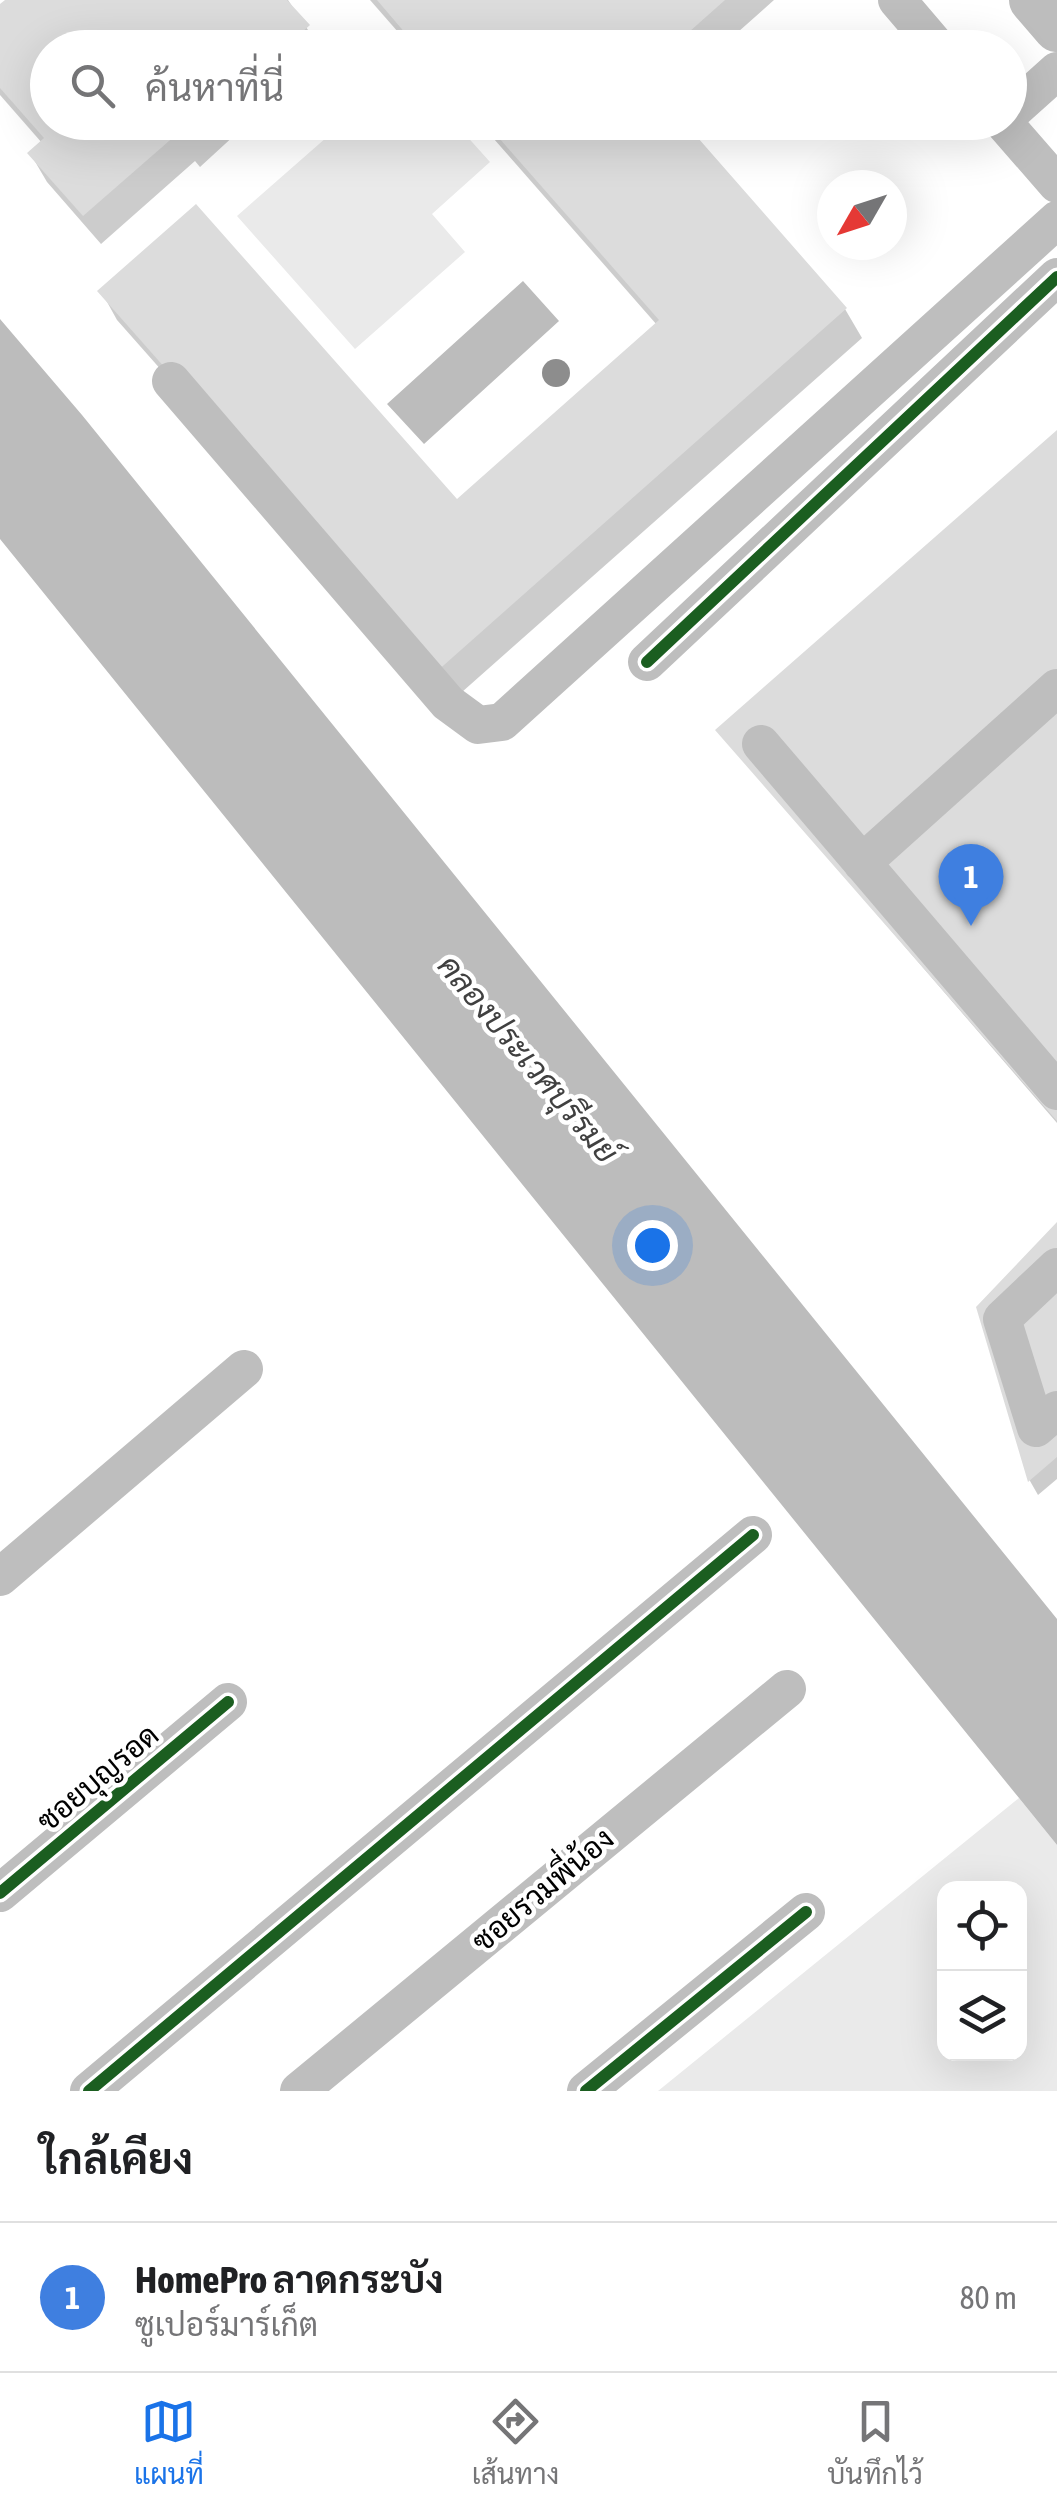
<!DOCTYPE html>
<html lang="th">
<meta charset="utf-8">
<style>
:root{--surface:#fff;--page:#f6f6f6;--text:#202124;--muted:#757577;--line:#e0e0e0;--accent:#1a73e8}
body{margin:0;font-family:"Asap Condensed",Sarabun,sans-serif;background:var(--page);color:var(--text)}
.controls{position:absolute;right:30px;bottom:30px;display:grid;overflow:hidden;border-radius:20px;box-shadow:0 10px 40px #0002}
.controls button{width:90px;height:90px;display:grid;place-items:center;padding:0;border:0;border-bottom:2px solid var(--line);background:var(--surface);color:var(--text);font:50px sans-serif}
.compass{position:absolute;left:817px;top:170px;width:90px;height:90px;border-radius:50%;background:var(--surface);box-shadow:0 10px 40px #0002;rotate:231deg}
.you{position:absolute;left:652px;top:1245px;width:35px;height:35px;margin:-25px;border:8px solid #fff;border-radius:50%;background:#1a73e8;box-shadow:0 0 0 15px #1a73e833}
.badge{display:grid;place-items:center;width:65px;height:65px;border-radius:50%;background:var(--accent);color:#fff;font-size:32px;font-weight:700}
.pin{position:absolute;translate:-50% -82px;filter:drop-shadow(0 2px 5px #0008)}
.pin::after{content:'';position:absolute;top:52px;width:35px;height:30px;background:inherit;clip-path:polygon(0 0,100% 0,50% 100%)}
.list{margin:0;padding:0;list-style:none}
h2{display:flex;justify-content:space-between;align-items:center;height:130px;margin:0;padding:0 40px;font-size:42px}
h2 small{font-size:32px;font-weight:400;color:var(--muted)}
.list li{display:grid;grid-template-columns:65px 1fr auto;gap:30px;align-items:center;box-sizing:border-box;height:150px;padding:0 40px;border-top:2px solid var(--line)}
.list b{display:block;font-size:38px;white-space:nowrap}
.list p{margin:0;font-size:32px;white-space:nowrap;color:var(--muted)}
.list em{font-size:32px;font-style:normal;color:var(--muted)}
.icon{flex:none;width:55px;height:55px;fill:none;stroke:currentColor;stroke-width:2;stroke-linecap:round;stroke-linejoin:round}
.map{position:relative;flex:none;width:1057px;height:2091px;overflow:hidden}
.search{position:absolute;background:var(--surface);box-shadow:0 10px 40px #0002;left:30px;right:30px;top:30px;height:110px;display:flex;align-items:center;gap:25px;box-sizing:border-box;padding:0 35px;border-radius:55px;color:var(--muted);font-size:38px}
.sheet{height:280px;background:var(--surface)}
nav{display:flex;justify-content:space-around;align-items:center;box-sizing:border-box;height:140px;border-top:2px solid var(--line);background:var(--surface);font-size:28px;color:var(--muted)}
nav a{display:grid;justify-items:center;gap:5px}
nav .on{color:var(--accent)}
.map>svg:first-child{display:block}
.green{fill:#eaeaea;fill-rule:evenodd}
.water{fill:#bcbcbc}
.shadow{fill:#0003}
.building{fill:#dcdcdc}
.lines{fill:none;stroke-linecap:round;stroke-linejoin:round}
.minor{stroke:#bebebe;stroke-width:38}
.major{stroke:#bdbdbd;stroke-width:48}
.cycleway-casing{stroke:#fff;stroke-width:19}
.cycleway{stroke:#1b5e20;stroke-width:12}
.tree{fill:#8d8d8d}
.labels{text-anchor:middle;stroke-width:9;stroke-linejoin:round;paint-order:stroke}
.street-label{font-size:30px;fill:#000;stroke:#fff}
.water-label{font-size:32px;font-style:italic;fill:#404040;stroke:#fff}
</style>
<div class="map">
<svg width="1057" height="2091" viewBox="0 0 1057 2091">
<rect width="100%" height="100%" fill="#fff"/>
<path class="green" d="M343 123H455L490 162 432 214 465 252 355 349 237 216Z
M1019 1798 1057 1845V2091H658ZM1020 1888V2054H944V1888Z"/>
<path class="water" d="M523 281 559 321 424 444 387 404Z
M0 319 82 415 1057 1619V1845L0 539Z"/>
<path class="shadow" d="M8 0H288L320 48H48V122H249L200 167 195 161 101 244 47 182 30 153 42 143 0 95V7Z
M370 0H774L720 48H412Z
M479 122H680L845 309 862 338 453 700 117 320 101 291 456 502 657 325Z
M1057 433V1123L718 730Z
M1057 1226V1479L1038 1495 1030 1481 979 1308Z"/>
<path class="building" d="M5 0H287L310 25 285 48H48V122H200L181 139 177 134 83 216 27 153 44 138 0 88V4Z
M377 0H725L671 48H418Z
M485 122H684L847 308 435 673 97 291 196 204 457 499 659 320Z
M1057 430V1121L715 730Z
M1057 1222V1457L1028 1482 976 1307Z"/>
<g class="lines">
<path class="minor" d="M897 0 938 48
M1010 113 1057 71
M1003 122 1057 184
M171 381 448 703 478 725 502 722 1057 220
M647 662 1057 277
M761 744 1057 1091
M862 863 1057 688
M1057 1267 1002 1319 1036 1428 1057 1410
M0 1577 244 1369
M0 1893 228 1702
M89 2091 753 1535
M299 2091 787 1689
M586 2091 806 1912"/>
<path class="major" d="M1033 0 1057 28"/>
<g class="cycleway-casing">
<path id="cycleway" d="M647 662 1057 277
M0 1893 228 1702
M89 2091 753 1535
M586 2091 806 1912"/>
</g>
<use href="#cycleway" class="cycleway"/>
</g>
<circle class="tree" cx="556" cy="373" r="14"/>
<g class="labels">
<g class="street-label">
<text transform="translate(98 1778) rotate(-40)" y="10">ซอยบุญรอด</text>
<text transform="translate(543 1890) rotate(-40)" y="10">ซอยรวมพี่น้อง</text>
</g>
<g class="water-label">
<text transform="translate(528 1059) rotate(50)" y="11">คลองประเวศบุรีรมย์</text>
</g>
</g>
</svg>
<div class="controls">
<button><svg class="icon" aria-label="locate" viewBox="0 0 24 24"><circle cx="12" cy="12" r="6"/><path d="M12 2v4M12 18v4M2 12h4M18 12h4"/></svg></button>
<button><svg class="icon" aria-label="layers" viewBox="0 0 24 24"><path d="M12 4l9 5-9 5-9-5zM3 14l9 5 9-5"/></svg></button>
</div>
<svg class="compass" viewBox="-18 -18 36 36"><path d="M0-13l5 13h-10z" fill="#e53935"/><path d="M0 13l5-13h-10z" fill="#757577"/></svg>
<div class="you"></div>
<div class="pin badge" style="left:971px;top:926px;background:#3f7fe0">1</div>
<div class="search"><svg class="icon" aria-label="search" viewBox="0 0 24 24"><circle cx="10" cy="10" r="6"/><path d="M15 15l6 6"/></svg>ค้นหาที่นี่</div>
</div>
<section class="sheet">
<h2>ใกล้เคียง<small></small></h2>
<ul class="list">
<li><span class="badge" style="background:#3f7fe0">1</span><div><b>HomePro ลาดกระบัง</b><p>ซูเปอร์มาร์เก็ต</p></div><em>80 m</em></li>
</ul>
</section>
<nav>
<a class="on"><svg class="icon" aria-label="map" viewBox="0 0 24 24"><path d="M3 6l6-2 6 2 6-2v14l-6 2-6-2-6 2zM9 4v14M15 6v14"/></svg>แผนที่</a>
<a><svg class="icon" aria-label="directions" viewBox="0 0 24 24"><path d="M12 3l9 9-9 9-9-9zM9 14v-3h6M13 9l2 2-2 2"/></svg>เส้นทาง</a>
<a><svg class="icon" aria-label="saved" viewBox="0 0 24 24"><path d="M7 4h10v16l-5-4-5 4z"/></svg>บันทึกไว้</a>
</nav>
